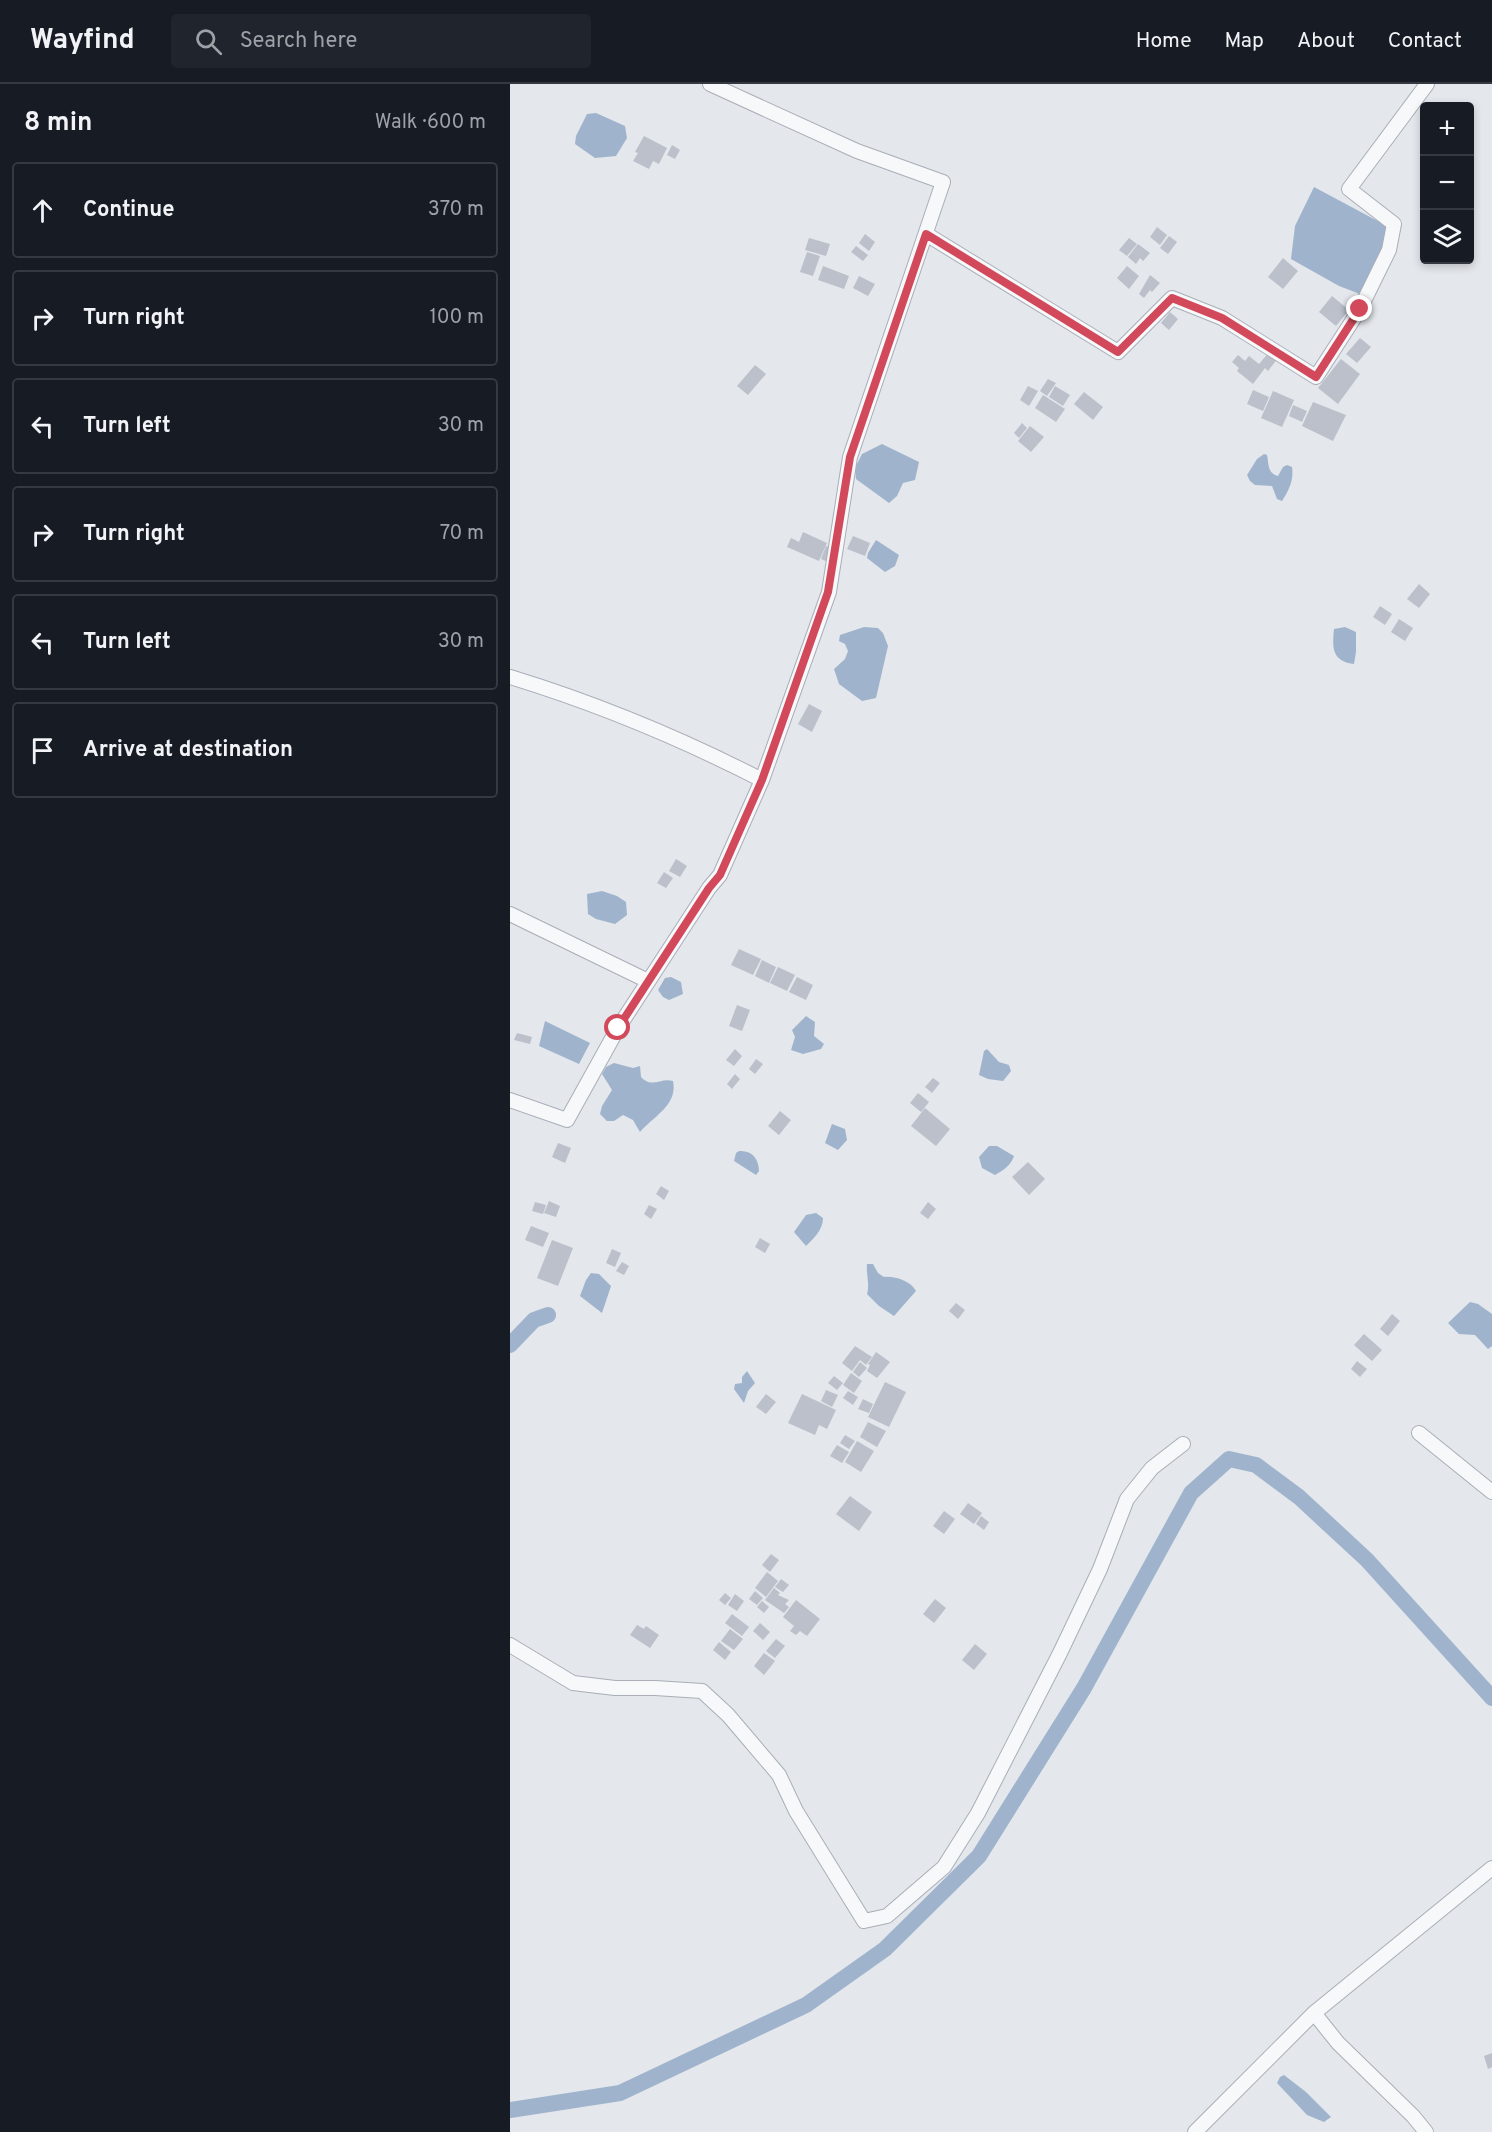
<!DOCTYPE html>
<meta charset="utf-8">
<style>
:root{--surface:#171b24;--page:#20242c;--text:#f1f3f6;--muted:#9ea1a6;--line:#363941}
body{margin:0;font-family:Overpass,sans-serif;background:var(--page);color:var(--text)}
.controls{position:absolute;right:18px;top:18px;display:grid;overflow:hidden;border-radius:6px;box-shadow:0 3px 9px #0003}
.controls button{width:54px;height:54px;display:grid;place-items:center;padding:0;border:0;border-bottom:2px solid var(--line);background:var(--surface);color:var(--text);font:30px sans-serif}
.stop{position:absolute;width:18px;height:18px;margin:-14px;border:4px solid #d1495b;border-radius:50%;background:#fff}
.stop.end{background:#d1495b;border-color:#fff;box-shadow:0 2px 6px #0008}
.list{margin:0;padding:0;list-style:none}
h2{display:flex;justify-content:space-between;align-items:center;height:78px;margin:0;padding:0 24px;font-size:26px}
h2 small{font-size:20px;font-weight:400;color:var(--muted)}
.list li{display:grid;grid-template-columns:39px 1fr auto;gap:18px;align-items:center;box-sizing:border-box;height:96px;margin:0 12px 12px;padding:0 12px;border:2px solid var(--line);border-radius:6px}
.list b{display:block;font-size:22px;white-space:nowrap}
.list em{font-size:20px;font-style:normal;color:var(--muted)}
.icon{flex:none;width:33px;height:33px;fill:none;stroke:currentColor;stroke-width:2;stroke-linecap:round;stroke-linejoin:round}
.map{position:relative;flex:none;width:982px;height:2048px;overflow:hidden}
header{display:flex;align-items:center;gap:36px;box-sizing:border-box;height:84px;padding:0 30px;background:var(--surface);border-bottom:2px solid var(--line)}
header strong{font-size:28px}
nav{display:flex;gap:33px;margin-inline-start:auto;font-size:21px}
.search{width:420px;height:54px;background:var(--page);display:flex;align-items:center;gap:15px;box-sizing:border-box;padding:0 21px;border-radius:6px;color:var(--muted);font-size:22px}
main{display:flex}
aside{flex:1;background:var(--surface)}
.map>svg:first-child{display:block}
.water{fill:#9fb4cc}
.lines{fill:none;stroke-linecap:round;stroke-linejoin:round}
.canal{stroke:#9fb4cc;stroke-width:16}
.building{fill:#bbc0ca}
.minor-casing{stroke:#a9aeb7;stroke-width:16}
.minor{stroke:#f7f8fa;stroke-width:14}
.route{stroke:#d1495b;stroke-width:8}
</style>
<header>
<strong>Wayfind</strong>
<div class="search"><svg class="icon" aria-label="search" viewBox="0 0 24 24"><circle cx="10" cy="10" r="6"/><path d="M15 15l6 6"/></svg>Search here</div>
<nav><a>Home</a><a>Map</a><a>About</a><a>Contact</a></nav>
</header>
<main>
<aside>
<h2>8 min<small>Walk · 600 m</small></h2>
<ul class="list">
<li><svg class="icon" aria-label="ahead" viewBox="0 0 24 24"><path d="M12 20V5M6 11l6-6 6 6"/></svg><div><b>Continue</b></div><em>370 m</em></li>
<li><svg class="icon" aria-label="right" viewBox="0 0 24 24"><path d="M7 20v-9h11M14 6l5 5-5 5"/></svg><div><b>Turn right</b></div><em>100 m</em></li>
<li><svg class="icon" aria-label="left" viewBox="0 0 24 24"><path d="M17 20v-9H6M10 6l-5 5 5 5"/></svg><div><b>Turn left</b></div><em>30 m</em></li>
<li><svg class="icon" aria-label="right" viewBox="0 0 24 24"><path d="M7 20v-9h11M14 6l5 5-5 5"/></svg><div><b>Turn right</b></div><em>70 m</em></li>
<li><svg class="icon" aria-label="left" viewBox="0 0 24 24"><path d="M17 20v-9H6M10 6l-5 5 5 5"/></svg><div><b>Turn left</b></div><em>30 m</em></li>
<li><svg class="icon" aria-label="arrive" viewBox="0 0 24 24"><path d="M6 21V4h12l-3 4 3 4H6"/></svg><div><b>Arrive at destination</b></div></li>
</ul>
</aside>
<div class="map">
<svg width="982" height="2048" viewBox="0 0 982 2048">
<rect width="100%" height="100%" fill="#e4e7ec"/>
<path class="water" d="M86 29 115 42 117 54 106 72 85 74 65 60 66 52 77 30Z
M804 103 877 142 875 163 850 210 829 202 781 175 785 142Z
M372 360 409 378 405 396 393 399 387 412 379 419 346 395 345 384 352 370Z
M754 370 757 371C759 380 757 389 768 392L773 383 777 381 782 383C784 396 779 406 772 417L767 415 762 402 745 401 740 397 737 391 747 375Z
M366 456 389 471 385 482 375 488 357 474 358 469Z
M354 543 368 544 373 549 378 562 366 614 352 617 329 600 324 585 335 575 338 567 335 560 329 557 330 551Z
M835 543 846 548V568L844 580C822 577 822 564 824 545Z
M92 807 107 812 116 818 117 831 105 840 86 835 78 830 77 810Z
M161 893 171 898 173 910 159 916 153 913 148 906 155 894Z
M296 932 305 938 304 952 314 960 311 965 293 970 281 966 285 953 282 946Z
M35 937 80 959 69 980 29 962Z
M477 965 489 978 499 981 501 987 493 997 478 995 469 991 474 967Z
M104 979 123 984 130 982 131 993C142 1005 151 993 163 997 168 1021 144 1032 130 1048L123 1036 113 1031 104 1037H97L90 1030 92 1022 102 1006 92 990 96 983Z
M322 1040 335 1045 337 1056 328 1066 315 1059Z
M479 1062H487L504 1072C501 1081 494 1086 485 1091L472 1084 469 1073Z
M229 1067C242 1066 249 1075 249 1087L246 1091 224 1077 226 1069Z
M306 1129 313 1134C313 1146 304 1154 296 1162L284 1148 296 1131Z
M357 1180H363L368 1189 374 1193C385 1192 401 1197 406 1207L384 1232 369 1222 357 1210C360 1200 356 1191 357 1180Z
M81 1189 89 1190 101 1202 92 1229 70 1212 76 1196Z
M960 1218 968 1220 982 1230V1262L978 1265 965 1251 949 1250 938 1239Z
M237 1287 245 1299 238 1307 234 1319 224 1305 225 1300 232 1299V1293Z
M774 1991 796 2008 821 2033 814 2038 797 2031 767 1999 770 1993Z"/>
<g class="lines">
<path class="canal" d="M0 1261 24 1236 38 1231
M0 2026 110 2009 296 1921 375 1865 469 1772 574 1604 681 1409 719 1375 746 1381 789 1413 857 1476 982 1614"/>
</g>
<path class="building" d="M134 52 157 64 149 80 143 77 139 85 123 77 128 69 125 68Z
M162 61 170 66 165 75 157 71Z
M647 143 657 151 650 161 640 153Z
M355 150 365 158 359 167 349 159Z
M659 152 667 158 658 170 650 164Z
M299 154 320 160 316 172 295 166Z
M619 154 627 160 617 172 609 166Z
M628 160 640 169 633 177 630 174 626 180 618 173Z
M346 162 358 171 353 177 341 168Z
M297 168 310 172 303 192 290 188Z
M773 174 788 187 773 205 758 193Z
M313 182 339 192 334 205 308 196Z
M617 182 629 192 619 205 607 194Z
M640 191 650 199 642 208 640 206 634 214 629 210Z
M349 192 365 200 358 212 343 204Z
M822 212 839 226 826 242 809 228Z
M660 228 668 235 659 246 651 239Z
M850 254 861 263 847 279 836 270Z
M760 267 768 274 758 287 755 284 743 300 727 287 729 284 722 278 728 271 735 277 739 272 749 280Z
M831 275 850 290 828 320 808 304Z
M245 281 256 290 238 311 227 302Z
M538 295 546 299 537 312 530 307Z
M518 302 528 307 519 322 510 316Z
M545 302 560 311 553 322 539 313Z
M743 306 759 313 753 327 737 320Z
M763 307 784 316 772 343 751 334Z
M574 308 593 323 583 336 564 320Z
M533 311 555 325 546 338 525 324Z
M803 318 836 331 823 357 792 342Z
M783 321 797 327 792 338 779 332Z
M512 339 517 344 509 354 504 349Z
M520 342 534 353 521 368 508 357Z
M293 448 317 459 309 477 277 463 281 454 289 458Z
M343 452 360 459 355 472 337 465Z
M316 462 323 465 318 478 311 475Z
M909 500 920 510 909 524 897 515Z
M870 522 882 530 875 541 863 533Z
M889 535 903 544 895 557 881 548Z
M299 620 312 627 302 648 288 640Z
M166 775 177 782 170 793 159 787Z
M154 788 163 794 156 804 147 799Z
M229 865 251 875 243 891 221 881Z
M252 876 266 883 259 899 245 892Z
M268 883 285 891 277 907 260 899Z
M287 893 303 901 296 916 279 908Z
M227 921 240 926 232 947 219 942Z
M7 949 22 953 20 960 4 956Z
M225 965 232 972 224 982 216 976Z
M246 975 253 980 245 990 239 985Z
M225 990 230 995 222 1005 217 1000Z
M423 994 430 999 422 1009 415 1003Z
M408 1009 419 1018 411 1028 400 1019Z
M415 1024 440 1045 426 1062 401 1042Z
M270 1027 281 1036 269 1051 258 1042Z
M48 1059 61 1064 55 1079 42 1073Z
M518 1078 535 1095 519 1111 502 1093Z
M151 1102 159 1107 154 1116 146 1110Z
M39 1117 50 1122 46 1133 34 1129Z
M25 1118 36 1121 33 1130 22 1127Z
M418 1118 426 1125 418 1135 410 1129Z
M139 1121 147 1125 141 1135 134 1130Z
M21 1142 39 1149 33 1163 15 1156Z
M250 1154 260 1160 255 1169 245 1163Z
M42 1156 63 1164 48 1202 27 1194Z
M102 1165 111 1169 105 1183 96 1179Z
M112 1178 119 1182 114 1191 106 1187Z
M446 1219 455 1226 448 1235 439 1227Z
M882 1230 890 1237 878 1252 870 1245Z
M854 1250 872 1266 862 1277 844 1261Z
M345 1262 362 1273 356 1281 350 1276 342 1287 332 1279Z
M366 1268 380 1278 367 1294 357 1287 360 1281 358 1280Z
M847 1277 857 1285 850 1293 841 1285Z
M350 1278 357 1284 349 1293 343 1288Z
M341 1289 352 1297 344 1309 333 1301Z
M324 1292 333 1299 327 1306 318 1299Z
M375 1298 396 1308 379 1343 358 1333Z
M316 1306 328 1311 322 1323 311 1317Z
M338 1307 348 1313 343 1321 333 1314Z
M256 1310 266 1318 256 1330 246 1323Z
M292 1310 326 1326 317 1345 309 1341 305 1351 278 1339Z
M353 1315 363 1320 359 1329 348 1325Z
M358 1338 376 1347 367 1363 350 1353Z
M335 1351 345 1357 339 1365 330 1359Z
M347 1357 364 1367 351 1388 335 1378Z
M327 1361 339 1368 332 1379 320 1372Z
M340 1412 362 1428 349 1447 326 1430Z
M458 1419 472 1429 464 1440 450 1430Z
M434 1427 445 1435 434 1450 423 1442Z
M471 1432 479 1438 474 1446 466 1440Z
M261 1470 269 1476 260 1488 252 1481Z
M257 1488 268 1497 256 1513 245 1504Z
M271 1495 279 1501 273 1508 265 1503Z
M264 1504 270 1509 268 1511 279 1516 275 1520 279 1523 274 1529 255 1516Z
M245 1507 253 1514 247 1521 239 1515Z
M215 1509 221 1514 215 1521 209 1516Z
M225 1510 234 1517 227 1527 218 1521Z
M425 1515 436 1524 424 1539 413 1530Z
M286 1516 310 1535 297 1552 290 1547 286 1551 280 1547 284 1542 273 1533Z
M252 1517 259 1523 254 1529 247 1523Z
M222 1530 239 1543 232 1552 215 1539Z
M250 1539 260 1548 253 1556 243 1547Z
M127 1541 134 1545 136 1542 149 1551 140 1564 120 1551Z
M220 1545 233 1555 224 1566 211 1557Z
M266 1555 275 1562 265 1574 256 1567Z
M209 1558 221 1568 215 1576 203 1566Z
M465 1560 477 1570 464 1586 452 1576Z
M254 1569 265 1577 254 1591 244 1582Z
M982 1969V1983L978 1985 974 1972Z"/>
<g class="lines">
<g class="minor-casing">
<path id="minor" d="M416 150 608 268 662 214 712 234 806 293 850 225 879 166 884 140 839 105 917 0
M0 593C88 620 170 654 252 696L319 508 340 373 433 98 347 67 200 0
M0 830 138 897
M0 1016 57 1036 108 944 199 804 210 791 252 696
M909 1349 982 1408
M0 1561 63 1599 105 1604H145L192 1607 218 1631 269 1691 286 1727 354 1837 377 1832 434 1783 468 1729 550 1569 590 1485 617 1415 642 1384 673 1360
M804 1929 828 1959 903 2032 916 2048
M685 2048 804 1929 982 1784"/>
</g>
<use href="#minor" class="minor"/>
</g>
<g class="lines">
<path class="route" d="M108 944 199 804 210 791 252 696 318 508 340 373 416 150 608 268 662 214 712 234 806 293 850 225"/>
</g>
</svg>
<div class="controls">
<button>+</button>
<button>−</button>
<button><svg class="icon" aria-label="layers" viewBox="0 0 24 24"><path d="M12 4l9 5-9 5-9-5zM3 14l9 5 9-5"/></svg></button>
</div>
<div class="stop" style="left:108px;top:944px"></div>
<div class="stop end" style="left:850px;top:225px"></div>
</div>
</main>
